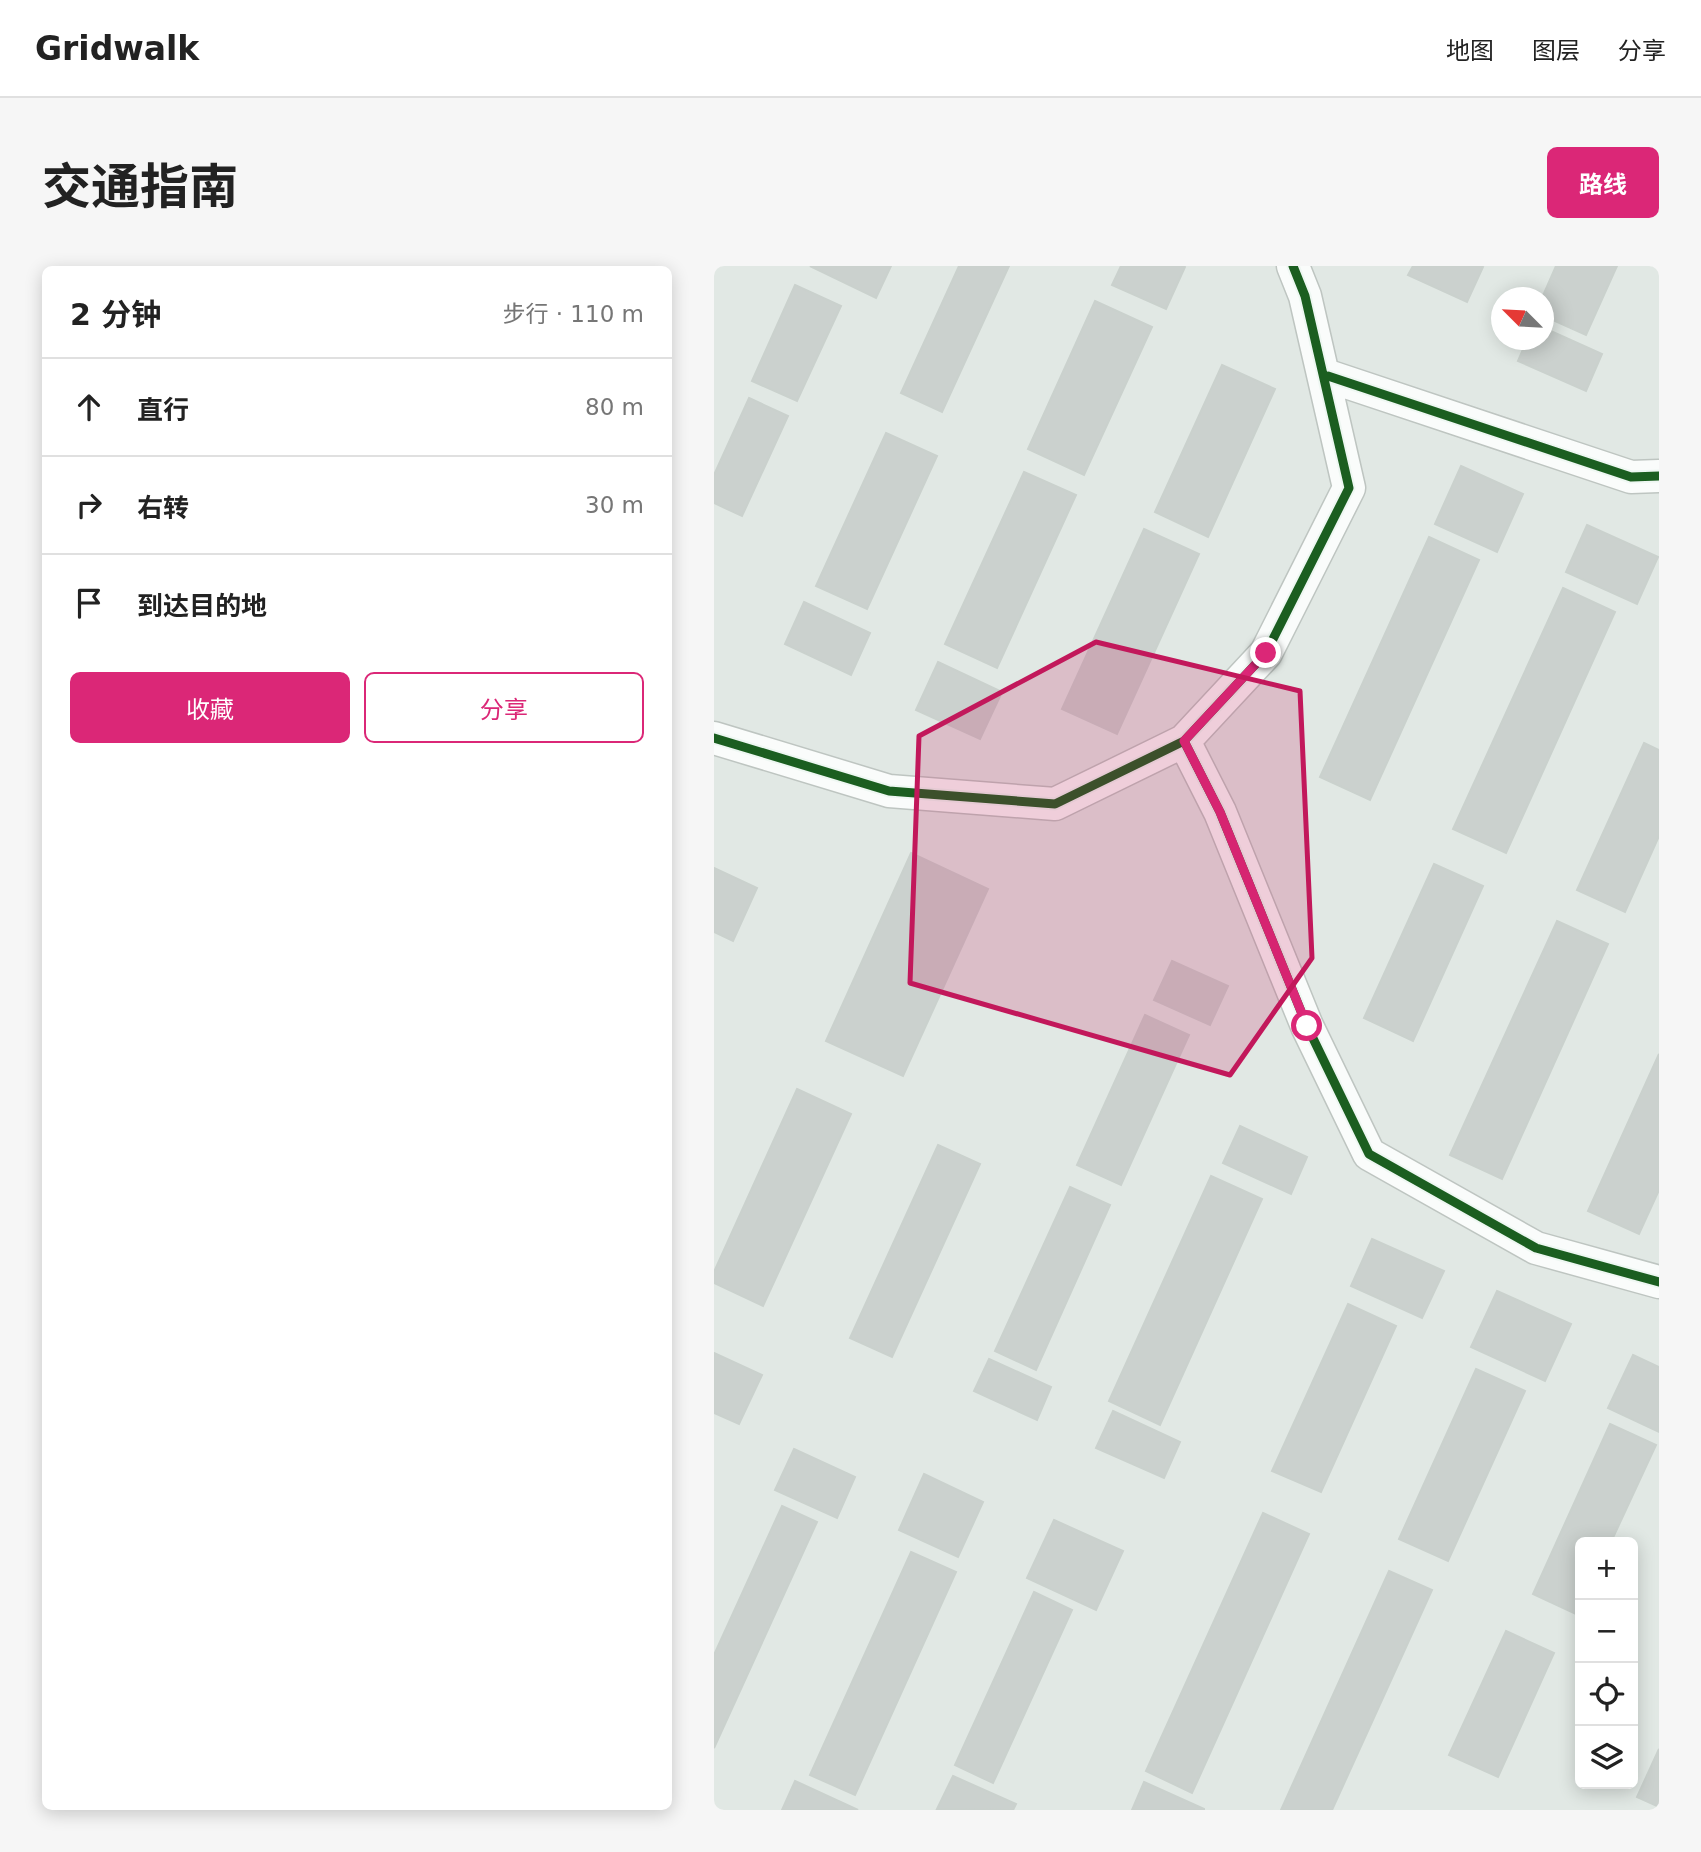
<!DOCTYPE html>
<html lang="zh">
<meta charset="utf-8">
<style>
:root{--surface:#fff;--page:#f6f6f6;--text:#222;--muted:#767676;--line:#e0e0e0;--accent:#db2777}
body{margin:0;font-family:"DejaVu Sans","Noto Sans SC",sans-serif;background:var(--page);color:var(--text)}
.controls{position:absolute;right:21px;bottom:21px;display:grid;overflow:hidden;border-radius:10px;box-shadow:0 4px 18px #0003}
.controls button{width:63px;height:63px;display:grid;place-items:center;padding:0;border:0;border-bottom:2px solid var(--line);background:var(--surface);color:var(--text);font:35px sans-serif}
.compass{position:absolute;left:777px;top:21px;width:63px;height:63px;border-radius:50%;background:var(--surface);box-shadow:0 4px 18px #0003;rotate:294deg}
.stop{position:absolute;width:21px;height:21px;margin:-16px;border:5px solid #db2777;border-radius:50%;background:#fff}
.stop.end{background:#db2777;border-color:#fff;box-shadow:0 2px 7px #0008}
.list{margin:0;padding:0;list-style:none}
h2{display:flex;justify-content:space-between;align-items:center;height:91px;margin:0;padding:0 28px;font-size:30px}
h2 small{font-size:23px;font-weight:400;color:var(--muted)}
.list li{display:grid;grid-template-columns:46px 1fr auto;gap:21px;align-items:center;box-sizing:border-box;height:98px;padding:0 28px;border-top:2px solid var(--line)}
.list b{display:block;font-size:26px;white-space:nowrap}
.list em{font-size:23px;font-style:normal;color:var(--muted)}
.actions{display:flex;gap:14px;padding:21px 28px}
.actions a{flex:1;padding:16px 0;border:2px solid var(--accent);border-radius:10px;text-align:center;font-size:24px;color:var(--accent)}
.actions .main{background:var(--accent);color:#fff}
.icon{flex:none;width:38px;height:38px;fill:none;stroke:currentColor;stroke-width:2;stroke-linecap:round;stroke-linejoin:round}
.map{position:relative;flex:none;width:945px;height:1544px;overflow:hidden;border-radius:10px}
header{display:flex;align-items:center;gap:42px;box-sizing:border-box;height:98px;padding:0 35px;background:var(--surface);border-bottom:2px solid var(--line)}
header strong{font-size:33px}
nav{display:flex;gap:38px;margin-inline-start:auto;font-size:24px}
.intro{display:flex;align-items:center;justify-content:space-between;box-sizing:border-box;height:168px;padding:0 42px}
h1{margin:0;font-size:49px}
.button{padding:18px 32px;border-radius:10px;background:var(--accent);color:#fff;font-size:24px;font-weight:700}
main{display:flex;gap:42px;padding:0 42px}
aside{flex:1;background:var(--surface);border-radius:10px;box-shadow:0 4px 18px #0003}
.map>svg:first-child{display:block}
.building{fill:#cbd1ce;stroke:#cad1cd;stroke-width:2}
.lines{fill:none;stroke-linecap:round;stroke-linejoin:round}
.minor-casing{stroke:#bec5c1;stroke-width:35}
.minor{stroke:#fafcfb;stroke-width:32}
.cycleway-casing{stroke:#eef7f2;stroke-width:13}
.cycleway{stroke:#1b5e20;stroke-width:9}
.route{stroke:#db2777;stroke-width:9}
.marked{fill:#c2185b;fill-opacity:0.2;stroke:#c2185b;stroke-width:5;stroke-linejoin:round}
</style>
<header>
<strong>Gridwalk</strong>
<nav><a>地图</a><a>图层</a><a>分享</a></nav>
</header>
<div class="intro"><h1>交通指南</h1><a class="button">路线</a></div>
<main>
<aside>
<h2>2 分钟<small>步行 · 110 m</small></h2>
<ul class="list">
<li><svg class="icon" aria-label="ahead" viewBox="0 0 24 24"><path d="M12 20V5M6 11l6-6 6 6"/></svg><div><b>直行</b></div><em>80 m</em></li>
<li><svg class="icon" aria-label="right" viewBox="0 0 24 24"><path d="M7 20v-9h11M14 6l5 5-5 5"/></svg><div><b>右转</b></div><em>30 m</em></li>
<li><svg class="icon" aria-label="arrive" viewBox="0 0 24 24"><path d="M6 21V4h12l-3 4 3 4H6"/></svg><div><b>到达目的地</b></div></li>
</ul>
<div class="actions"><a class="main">收藏</a><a>分享</a></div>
</aside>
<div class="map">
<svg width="945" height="1544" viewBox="0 0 945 1544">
<rect width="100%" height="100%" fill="#e1e8e4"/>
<path class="building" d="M96 0H177L162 32Z
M245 0H295L228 146 187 127Z
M407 0H470L471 1 452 43 398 19Z
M699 0H767L769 1 753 36 694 9Z
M842 0H903L872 69 830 50 828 32Z
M81 19 127 40 83 135 38 115Z
M381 35 438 61 370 209 314 183Z
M830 62 888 88 872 125 804 95 813 74H830Z
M508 99 561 123 494 271 441 246Z
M35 132 74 150 28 250 0 237V209Z
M172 167 223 190 153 343 102 320Z
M747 200 809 228 783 286 721 258Z
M310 206 362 229 283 402 231 378Z
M873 259 944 291 923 338 852 306Z
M430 263 485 288 403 468 348 443Z
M715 271 765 294 656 534 606 511Z
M849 322 901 346 792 587 739 563Z
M90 336 156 367 137 409 71 378Z
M224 396 288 426 266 473 202 444Z
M930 477 945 484V570L911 646 863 624Z
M197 587 274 623 189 810 112 775Z
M720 598 769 620 699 775 650 752Z
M0 602 43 622 19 675 0 666Z
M843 655 894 678 788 913 736 889Z
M458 695 514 720 496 759 440 734Z
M431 749 475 769 407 919 363 899Z
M945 788V924L925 968 874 945Z
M83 823 137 848 49 1040 0 1017V1006Z
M526 860 593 891 577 928 509 897Z
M224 879 266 898 178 1091 136 1072Z
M497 910 548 933 446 1159 395 1135Z
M356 921 396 939 322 1104 281 1085Z
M658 973 730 1005 708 1052 637 1020Z
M783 1025 857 1058 831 1115 757 1081Z
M634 1038 682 1060 607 1226 558 1205Z
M0 1087 48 1109 25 1158 0 1147Z
M919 1089 945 1101V1166L894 1142Z
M275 1093 337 1121 323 1154 260 1125Z
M762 1103 811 1125 734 1295 685 1273Z
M399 1145 466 1176 450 1212 382 1182Z
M896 1158 942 1179 897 1276H866V1345L864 1349 819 1328Z
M80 1183 141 1211 123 1252 61 1224Z
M210 1208 269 1236 244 1291 185 1264Z
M68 1240 103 1256 0 1482V1389Z
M549 1247 595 1268 478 1527 432 1505Z
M340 1254 409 1285 382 1344 313 1312Z
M197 1286 242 1306 141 1529 96 1509Z
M675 1305 718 1324 618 1544H567Z
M320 1326 358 1344 279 1517 241 1499Z
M792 1365 840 1387 784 1511 735 1489Z
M945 1483V1541L923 1531Z
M239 1510 302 1538 299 1544 223 1543Z
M81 1515 144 1544H68Z
M430 1516 490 1543V1544H418Z"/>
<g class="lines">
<g class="minor-casing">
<path id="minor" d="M614 110 917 211 945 210
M0 472 175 525 341 538 470 475 552 387 635 222 591 30 579 0
M470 475 506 546 593 760 655 888 822 982 945 1016"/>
</g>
<use href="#minor" class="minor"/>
<g class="cycleway-casing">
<path id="cycleway" d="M614 110 917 211 945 210
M0 472 175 525 341 538 470 475 552 387 635 222 591 30 579 0
M470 475 506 546 593 760 655 888 822 982 945 1016"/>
</g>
<use href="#cycleway" class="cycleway"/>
</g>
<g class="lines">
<path class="route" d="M552 387 470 475 506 546 593 760"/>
</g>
<path class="marked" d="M382 376 586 425 598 692 516 809 196 717 205 470Z"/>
</svg>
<div class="controls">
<button>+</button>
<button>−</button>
<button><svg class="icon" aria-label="locate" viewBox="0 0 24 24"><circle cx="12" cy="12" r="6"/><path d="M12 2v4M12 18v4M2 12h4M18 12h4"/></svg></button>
<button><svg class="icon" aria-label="layers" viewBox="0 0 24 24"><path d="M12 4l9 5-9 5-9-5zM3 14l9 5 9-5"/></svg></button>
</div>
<svg class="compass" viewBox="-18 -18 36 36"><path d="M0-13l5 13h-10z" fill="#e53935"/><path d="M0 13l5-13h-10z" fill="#767676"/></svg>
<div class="stop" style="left:593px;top:760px"></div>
<div class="stop end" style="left:552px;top:387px"></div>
</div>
</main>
